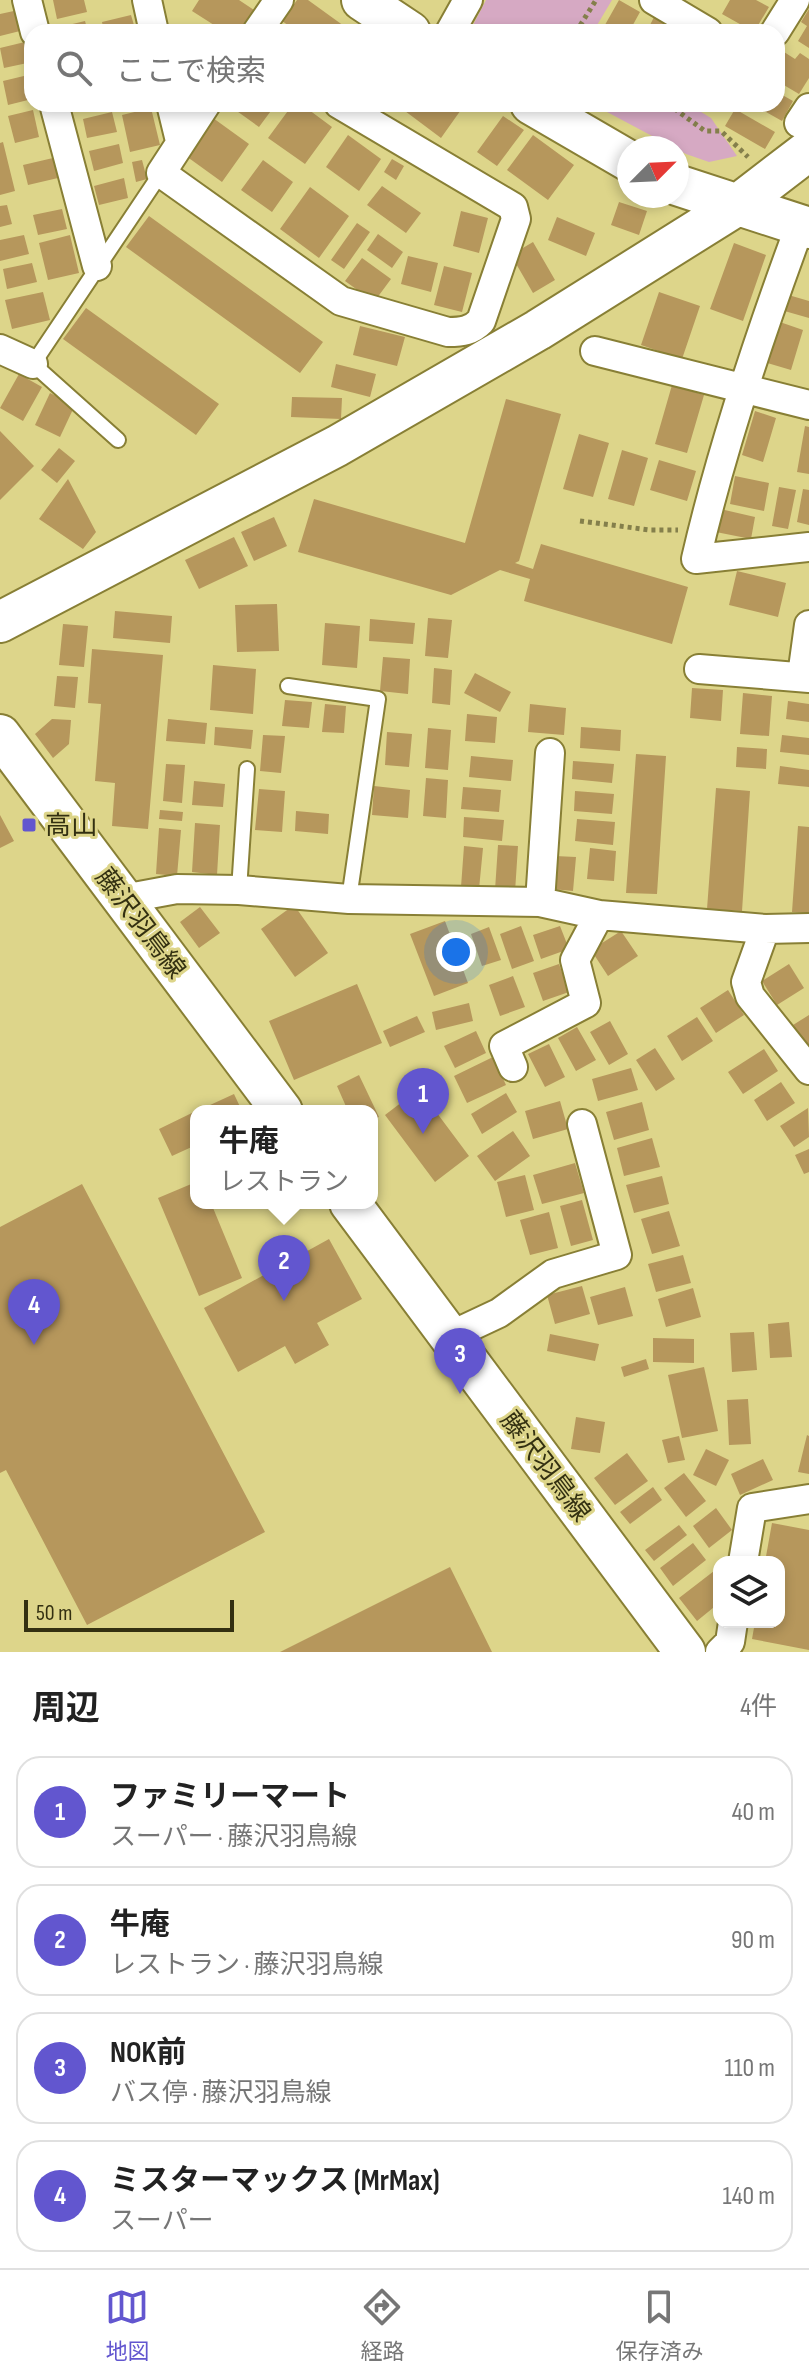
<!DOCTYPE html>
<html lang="ja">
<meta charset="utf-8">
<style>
:root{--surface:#fff;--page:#f6f6f6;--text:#222;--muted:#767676;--line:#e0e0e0;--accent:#6256cf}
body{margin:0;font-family:"Sofia Sans Condensed","Noto Sans JP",sans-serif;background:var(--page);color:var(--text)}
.controls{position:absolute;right:24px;bottom:24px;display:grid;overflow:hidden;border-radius:16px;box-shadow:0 4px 12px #0003}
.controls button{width:72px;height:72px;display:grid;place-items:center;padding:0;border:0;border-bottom:2px solid var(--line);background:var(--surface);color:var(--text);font:40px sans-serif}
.compass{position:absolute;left:617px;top:136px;width:72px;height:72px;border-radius:50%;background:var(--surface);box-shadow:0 4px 12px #0003;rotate:66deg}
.scale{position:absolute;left:24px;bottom:20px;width:210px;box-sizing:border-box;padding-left:8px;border:4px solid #333011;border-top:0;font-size:22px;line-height:28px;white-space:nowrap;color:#333011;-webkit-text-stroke:6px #ddd58a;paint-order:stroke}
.you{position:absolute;left:456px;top:952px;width:28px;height:28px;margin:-20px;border:6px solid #fff;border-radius:50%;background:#1a73e8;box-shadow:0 0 0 12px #1a73e833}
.badge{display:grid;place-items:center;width:52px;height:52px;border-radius:50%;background:var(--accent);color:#fff;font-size:26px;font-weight:700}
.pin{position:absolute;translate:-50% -66px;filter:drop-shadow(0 2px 4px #0008)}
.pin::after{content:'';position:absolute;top:42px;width:28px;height:24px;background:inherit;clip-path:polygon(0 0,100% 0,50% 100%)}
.popup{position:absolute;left:190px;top:1105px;width:188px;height:104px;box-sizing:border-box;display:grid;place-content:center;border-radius:16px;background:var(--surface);filter:drop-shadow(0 2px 6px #0005);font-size:26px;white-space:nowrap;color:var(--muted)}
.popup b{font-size:30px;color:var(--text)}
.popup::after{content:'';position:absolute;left:50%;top:100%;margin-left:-16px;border:16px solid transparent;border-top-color:var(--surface)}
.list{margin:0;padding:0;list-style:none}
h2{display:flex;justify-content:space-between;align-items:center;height:104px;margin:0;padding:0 32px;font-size:34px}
h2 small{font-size:26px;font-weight:400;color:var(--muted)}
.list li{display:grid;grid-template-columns:52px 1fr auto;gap:24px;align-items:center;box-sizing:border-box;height:112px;margin:0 16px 16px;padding:0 16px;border:2px solid var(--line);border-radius:24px}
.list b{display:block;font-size:30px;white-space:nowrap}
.list p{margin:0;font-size:26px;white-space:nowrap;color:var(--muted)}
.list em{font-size:26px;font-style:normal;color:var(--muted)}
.icon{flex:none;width:44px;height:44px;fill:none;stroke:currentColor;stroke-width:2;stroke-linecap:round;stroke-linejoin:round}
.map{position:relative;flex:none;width:809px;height:1652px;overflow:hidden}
.search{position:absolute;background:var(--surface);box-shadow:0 4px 12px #0003;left:24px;right:24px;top:24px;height:88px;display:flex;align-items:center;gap:20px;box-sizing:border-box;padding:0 28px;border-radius:24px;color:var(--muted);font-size:30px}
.sheet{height:616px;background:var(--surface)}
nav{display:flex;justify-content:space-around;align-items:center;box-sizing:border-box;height:112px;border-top:2px solid var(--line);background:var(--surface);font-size:22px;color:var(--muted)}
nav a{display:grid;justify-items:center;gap:4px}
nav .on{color:var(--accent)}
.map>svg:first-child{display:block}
.green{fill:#d6a9c3}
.building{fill:#b6975c}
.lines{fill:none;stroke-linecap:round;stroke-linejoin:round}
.lane-casing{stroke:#887f35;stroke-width:18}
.street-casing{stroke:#887f35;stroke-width:32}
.secondary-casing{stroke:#887f35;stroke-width:44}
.path{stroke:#847f4b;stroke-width:5;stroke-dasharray:4 4;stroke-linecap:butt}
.lane{stroke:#fff;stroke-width:14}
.street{stroke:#fff;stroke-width:28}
.secondary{stroke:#fff;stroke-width:40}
.poi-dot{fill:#6256cf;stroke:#ddd58a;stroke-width:3}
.labels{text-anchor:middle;stroke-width:6;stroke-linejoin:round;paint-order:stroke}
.poi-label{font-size:26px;fill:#333011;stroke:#ddd58a;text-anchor:start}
.street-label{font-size:26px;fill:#333011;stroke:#ddd58a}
</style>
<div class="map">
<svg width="809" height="1652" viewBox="0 0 809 1652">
<rect width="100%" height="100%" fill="#ddd58a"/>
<path class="green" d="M486 0H612L593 32H474L472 27Z
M592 104H688L711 118 737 156 709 162 686 154Z"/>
<path class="building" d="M53 0H84L87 12 57 19Z
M199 0H239L254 10 241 32H225L192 11Z
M297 0H308L344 26 340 32H298L282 21Z
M619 0 640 12 629 32H601Z
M730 0H756L769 7 754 32 722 14Z
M23 9 28 29 0 36V14Z
M809 9V48L798 41 807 26 801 22Z
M131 15 136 32H104L102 22Z
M654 17 669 24 666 32H639L641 28 647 31Z
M85 21 88 32H57L56 28Z
M29 41 32 62 4 68 0 48Z
M784 52 795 59 800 53 809 59V78L799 94 777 81V62Z
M28 75 32 99 8 105 3 81Z
M777 92 793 101 782 121 752 104H777Z
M227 104H276L259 127Z
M293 104H301L332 127 305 164 268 138Z
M410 104H459L463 107 441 138 405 111Z
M151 108 160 145 130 152 122 115Z
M735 109 775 132 765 149 725 126Z
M33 110 39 137 15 143 8 116Z
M112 112 117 132 87 138 83 119Z
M503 116 524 130 497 166 477 152Z
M213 118 249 144 222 182 186 156Z
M348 135 381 159 359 191 326 167Z
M533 135 574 165 548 200 507 170Z
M3 142 15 191 0 195V143Z
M119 144 123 163 94 171 89 151Z
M53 158 58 178 28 185 23 165Z
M392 159 404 166 396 180 384 172Z
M142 160 147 179 136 182 132 162Z
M263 160 293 182 272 212 241 190Z
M124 178 128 198 99 205 94 186Z
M382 186 421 213 406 233 367 205Z
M310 187 349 216 319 258 280 229Z
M619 202 647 211 639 235 611 225Z
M7 205 12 224 0 227V206Z
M62 209 67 229 38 235 33 215Z
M461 211 488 218 479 253 453 246Z
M149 216 323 342 300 373 126 247Z
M557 217 595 233 586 256 548 240Z
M357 223 370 232 344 269 331 260Z
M378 234 403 252 392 268 367 250Z
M24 235 29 254 0 261V240Z
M70 235 79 273 48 280 39 243Z
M533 242 555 280 533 293 511 255Z
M734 243 766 255 743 321 710 309Z
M408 256 438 263 431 292 401 284Z
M362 258 391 279 374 302 345 281Z
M32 263 37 282 7 289 3 269Z
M444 266 472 273 462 312 434 305Z
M43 292 50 320 12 329 5 300Z
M659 292 700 306 682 359 641 345Z
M785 294 809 301V318L781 310Z
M86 308 219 404 196 435 63 339Z
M777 321 803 330 791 370 764 362Z
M360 326 405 337 397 366 353 355Z
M336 364 376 374 370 397 331 387Z
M19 374 42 387 23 421 0 408Z
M672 385 704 395 687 453 655 444Z
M50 393 75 405 60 437 35 425Z
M292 397 342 398 341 419 291 417Z
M506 399 561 414 519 561 515 563 533 569 541 544 688 587 672 644 524 601 530 579 500 570 451 595 298 552 314 499 465 543Z
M755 411 776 418 763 462 742 455Z
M805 426 809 427V474L797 472Z
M0 431 34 466 0 500Z
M579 434 609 443 593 497 563 489Z
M59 448 75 461 57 483 41 470Z
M622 450 648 458 634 506 608 499Z
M659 460 696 471 687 501 650 490Z
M735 476 769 483 764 511 730 504Z
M68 479 96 532 83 549 39 519Z
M779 487 796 490 788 529 772 526Z
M803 489 809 490V525L797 522Z
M716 508 755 517 751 539 711 531Z
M274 517 287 546 254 561 241 532Z
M234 537 248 566 199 589 185 560Z
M737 571 786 583 778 617 729 605Z
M277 604 279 651 237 652 235 605Z
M115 611 172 616 170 643 113 638Z
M428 618 452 620 448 658 425 656Z
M370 619 415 623 413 644 369 641Z
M325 623 360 626 357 668 322 665Z
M63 624 88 626 84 667 59 665Z
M92 649 163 655 148 829 112 826 115 783 95 781 101 704 88 703Z
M383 657 410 659 408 694 380 691Z
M213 665 256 669 253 714 210 710Z
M434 668 452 670 450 705 432 703Z
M475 673 511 692 500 712 464 693Z
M57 676 78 677 75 708 54 706Z
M692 688 723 690 721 721 690 718Z
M743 693 772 696 769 736 740 734Z
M285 700 312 702 309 728 282 726Z
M788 701 809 704V722L786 719Z
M325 704 346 706 344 733 322 732Z
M530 704 566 708 564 735 528 732Z
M467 714 497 717 495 743 465 741Z
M52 719 71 720 69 744 53 758 35 734Z
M168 719 207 723 205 744 166 741Z
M215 727 253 730 251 749 214 745Z
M581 727 621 730 620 751 580 748Z
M428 728 451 730 448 770 425 768Z
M387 732 412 734 409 767 385 765Z
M263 735 285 736 281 773 260 771Z
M782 735 809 738V755L780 752Z
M737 747 767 749 766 769 736 767Z
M636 754 666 756 657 894 626 893Z
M471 756 513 760 511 781 469 777Z
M573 761 614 764 612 783 572 779Z
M166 764 185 765 182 803 163 801Z
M780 766 809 770V787L778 784Z
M426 778 448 780 446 818 423 816Z
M194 781 225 784 223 807 192 805Z
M374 786 410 790 408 818 372 815Z
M463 787 501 790 499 812 461 809Z
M716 788 750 791 742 911 707 909Z
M259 789 285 791 282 832 255 830Z
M575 791 614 794 612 814 574 811Z
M160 810 183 812 182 821 159 819Z
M296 811 329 814 328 834 295 831Z
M0 815 14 841 0 848Z
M464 817 504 820 502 841 463 837Z
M577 819 615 822 613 845 575 841Z
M195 823 220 825 217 875 192 872Z
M798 826 809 827V913L792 912Z
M159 828 181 830 177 876 156 874Z
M498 845 518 846 515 892 495 890Z
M464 846 483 848 479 889 461 887Z
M590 848 616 851 614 881 587 879Z
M555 856 576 857 573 891 552 889Z
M294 905 328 953 295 977 261 929Z
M200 907 220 933 199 948 180 922Z
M445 921 468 983 434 996 410 934Z
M521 926 534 961 512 969 500 934Z
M560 926 569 949 541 959 533 935Z
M489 927 501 960 482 966 471 934Z
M621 931 638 956 608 976 591 950Z
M559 964 569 992 543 1001 533 973Z
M789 964 804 988 777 1005 762 981Z
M513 976 525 1007 500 1016 489 985Z
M357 984 382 1043 294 1080 269 1021Z
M728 990 744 1015 716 1033 700 1008Z
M469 1003 473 1021 436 1030 432 1012Z
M809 1015V1051L793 1025Z
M417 1016 425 1032 390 1047 383 1031Z
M697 1017 713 1041 682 1061 667 1036Z
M610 1021 628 1054 609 1065 590 1032Z
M577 1027 596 1060 576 1071 558 1038Z
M476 1031 486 1053 455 1068 444 1046Z
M549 1044 565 1077 545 1087 528 1054Z
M655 1048 675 1079 656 1091 636 1060Z
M764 1049 778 1071 743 1094 728 1072Z
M493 1057 506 1085 467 1103 454 1076Z
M631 1068 638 1090 598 1101 592 1079Z
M359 1075 379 1117 372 1120V1111H348L337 1086Z
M781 1082 795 1103 767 1121 754 1100Z
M419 1089 469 1156 435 1182 385 1115Z
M506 1093 517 1112 482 1134 471 1114Z
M234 1094 242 1111H197Z
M560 1101 568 1129 533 1139 525 1111Z
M642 1102 649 1130 614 1140 606 1112Z
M808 1108 809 1137 794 1147 780 1126Z
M196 1111V1145L172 1156 159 1129Z
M513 1131 530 1156 495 1181 477 1156Z
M652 1138 660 1167 624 1176 617 1148Z
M809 1149V1172L804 1174 795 1155Z
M575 1163 584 1193 542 1204 533 1175Z
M525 1175 534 1210 506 1217 497 1182Z
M662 1176 669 1204 634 1213 626 1185Z
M196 1182V1203H211L242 1278 199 1296 158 1198Z
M82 1184 265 1532 87 1625 6 1470 0 1473V1227Z
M582 1200 593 1240 571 1246 560 1206Z
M669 1211 680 1246 652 1254 641 1219Z
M549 1212 558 1248 530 1255 520 1220Z
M329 1239 362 1299 317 1323 329 1345 295 1364 285 1346 238 1372 204 1308Z
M683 1255 691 1283 656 1292 648 1264Z
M582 1286 590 1314 555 1324 547 1295Z
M625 1287 633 1316 598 1325 590 1297Z
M693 1288 701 1317 666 1327 658 1299Z
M789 1322 792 1357 770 1358 768 1324Z
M754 1332 757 1370 732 1372 730 1333Z
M550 1334 599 1344 595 1361 547 1351Z
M653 1338 694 1339V1363L653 1362Z
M646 1359 649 1369 624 1377 621 1367Z
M704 1367 718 1431 682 1438 668 1375Z
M748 1399 751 1444 729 1445 727 1400Z
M576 1417 605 1422 600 1453 571 1449Z
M807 1435 809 1436V1474L798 1472Z
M679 1436 685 1460 668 1463 662 1440Z
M706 1449 729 1460 716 1486 693 1475Z
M627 1453 648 1481 615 1505 594 1478Z
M763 1459 773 1480 740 1495 731 1474Z
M684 1473 706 1501 686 1517 664 1488Z
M653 1487 662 1500 630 1524 620 1512Z
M716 1508 732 1530 709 1548 693 1526Z
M772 1523 809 1530V1650L752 1639 755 1622H779V1562H765Z
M679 1525 687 1535 654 1561 645 1550Z
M693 1543 706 1560 673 1586 660 1568Z
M450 1567 492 1652H280Z
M714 1571 719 1578V1603L697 1621 679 1598Z"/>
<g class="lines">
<g class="lane-casing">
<path id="lane" d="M118 440 33 364 161 173
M288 686 378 699 349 899
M239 890 247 769"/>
</g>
<g class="street-casing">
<path id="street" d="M27 0 35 32
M147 0 154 32
M654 0 708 32
M257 32 279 0
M450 32 468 0
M775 32 795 0
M54 104 97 266
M171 104 180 141
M206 104 161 173 341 301 448 332C462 332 471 331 481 321L516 219 513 207 339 104
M799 123 809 108
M800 226C760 334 722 446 696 559L809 547
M0 349 33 364
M595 351 809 405
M699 669 809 678
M802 676 809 625
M123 899 177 889 239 890 349 899 540 902 599 915 765 929 809 928
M540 902 550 753
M765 929 746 982 750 996 809 1070
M513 1067 504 1046 586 1003 575 960 599 915
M450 1336 499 1313 553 1274 617 1255 582 1124
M743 1562 752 1508 809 1499
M720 1652 730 1642 733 1622"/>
</g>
<g class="secondary-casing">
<path id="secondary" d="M362 0 410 32
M531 104 629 161
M677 185 809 228
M0 622 337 446 538 330 736 206 809 150
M0 735 282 1111
M350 1203 685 1652"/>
</g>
<path class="path" d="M576 32 596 0
M668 104 705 131H721L748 157
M580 521 650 530H678"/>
<use href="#lane" class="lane"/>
<use href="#street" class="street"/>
<use href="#secondary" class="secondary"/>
</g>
<rect class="poi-dot" x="21" y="817" width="16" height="16" rx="4"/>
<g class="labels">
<g class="poi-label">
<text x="45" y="834">高山</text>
</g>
<g class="street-label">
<text transform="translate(141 923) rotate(53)" y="9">藤沢羽鳥線</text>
<text transform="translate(546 1466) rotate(53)" y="9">藤沢羽鳥線</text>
</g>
</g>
</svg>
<div class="controls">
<button><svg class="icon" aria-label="layers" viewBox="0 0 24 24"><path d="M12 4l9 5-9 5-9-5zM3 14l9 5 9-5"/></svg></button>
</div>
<svg class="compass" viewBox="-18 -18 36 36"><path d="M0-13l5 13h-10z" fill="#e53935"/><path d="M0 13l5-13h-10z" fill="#767676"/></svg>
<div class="scale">50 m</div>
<div class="you"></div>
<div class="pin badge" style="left:423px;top:1134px">1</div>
<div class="pin badge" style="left:284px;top:1301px">2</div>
<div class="popup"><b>牛庵</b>レストラン</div>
<div class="pin badge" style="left:460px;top:1394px">3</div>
<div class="pin badge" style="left:34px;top:1345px">4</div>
<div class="search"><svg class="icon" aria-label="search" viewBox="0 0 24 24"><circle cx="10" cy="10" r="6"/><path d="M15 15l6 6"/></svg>ここで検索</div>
</div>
<section class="sheet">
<h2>周辺<small>4件</small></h2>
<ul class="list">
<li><span class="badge">1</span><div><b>ファミリーマート</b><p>スーパー · 藤沢羽鳥線</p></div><em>40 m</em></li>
<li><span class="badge">2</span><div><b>牛庵</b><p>レストラン · 藤沢羽鳥線</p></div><em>90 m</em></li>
<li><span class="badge">3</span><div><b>NOK前</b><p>バス停 · 藤沢羽鳥線</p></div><em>110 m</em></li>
<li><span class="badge">4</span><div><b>ミスターマックス (MrMax)</b><p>スーパー</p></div><em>140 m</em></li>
</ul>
</section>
<nav>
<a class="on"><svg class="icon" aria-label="map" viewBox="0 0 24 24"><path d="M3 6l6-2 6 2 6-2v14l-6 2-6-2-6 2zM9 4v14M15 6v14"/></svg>地図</a>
<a><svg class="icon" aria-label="directions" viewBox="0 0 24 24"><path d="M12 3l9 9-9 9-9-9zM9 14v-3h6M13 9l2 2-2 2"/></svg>経路</a>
<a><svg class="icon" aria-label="saved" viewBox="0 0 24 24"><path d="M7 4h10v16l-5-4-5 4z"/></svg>保存済み</a>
</nav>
